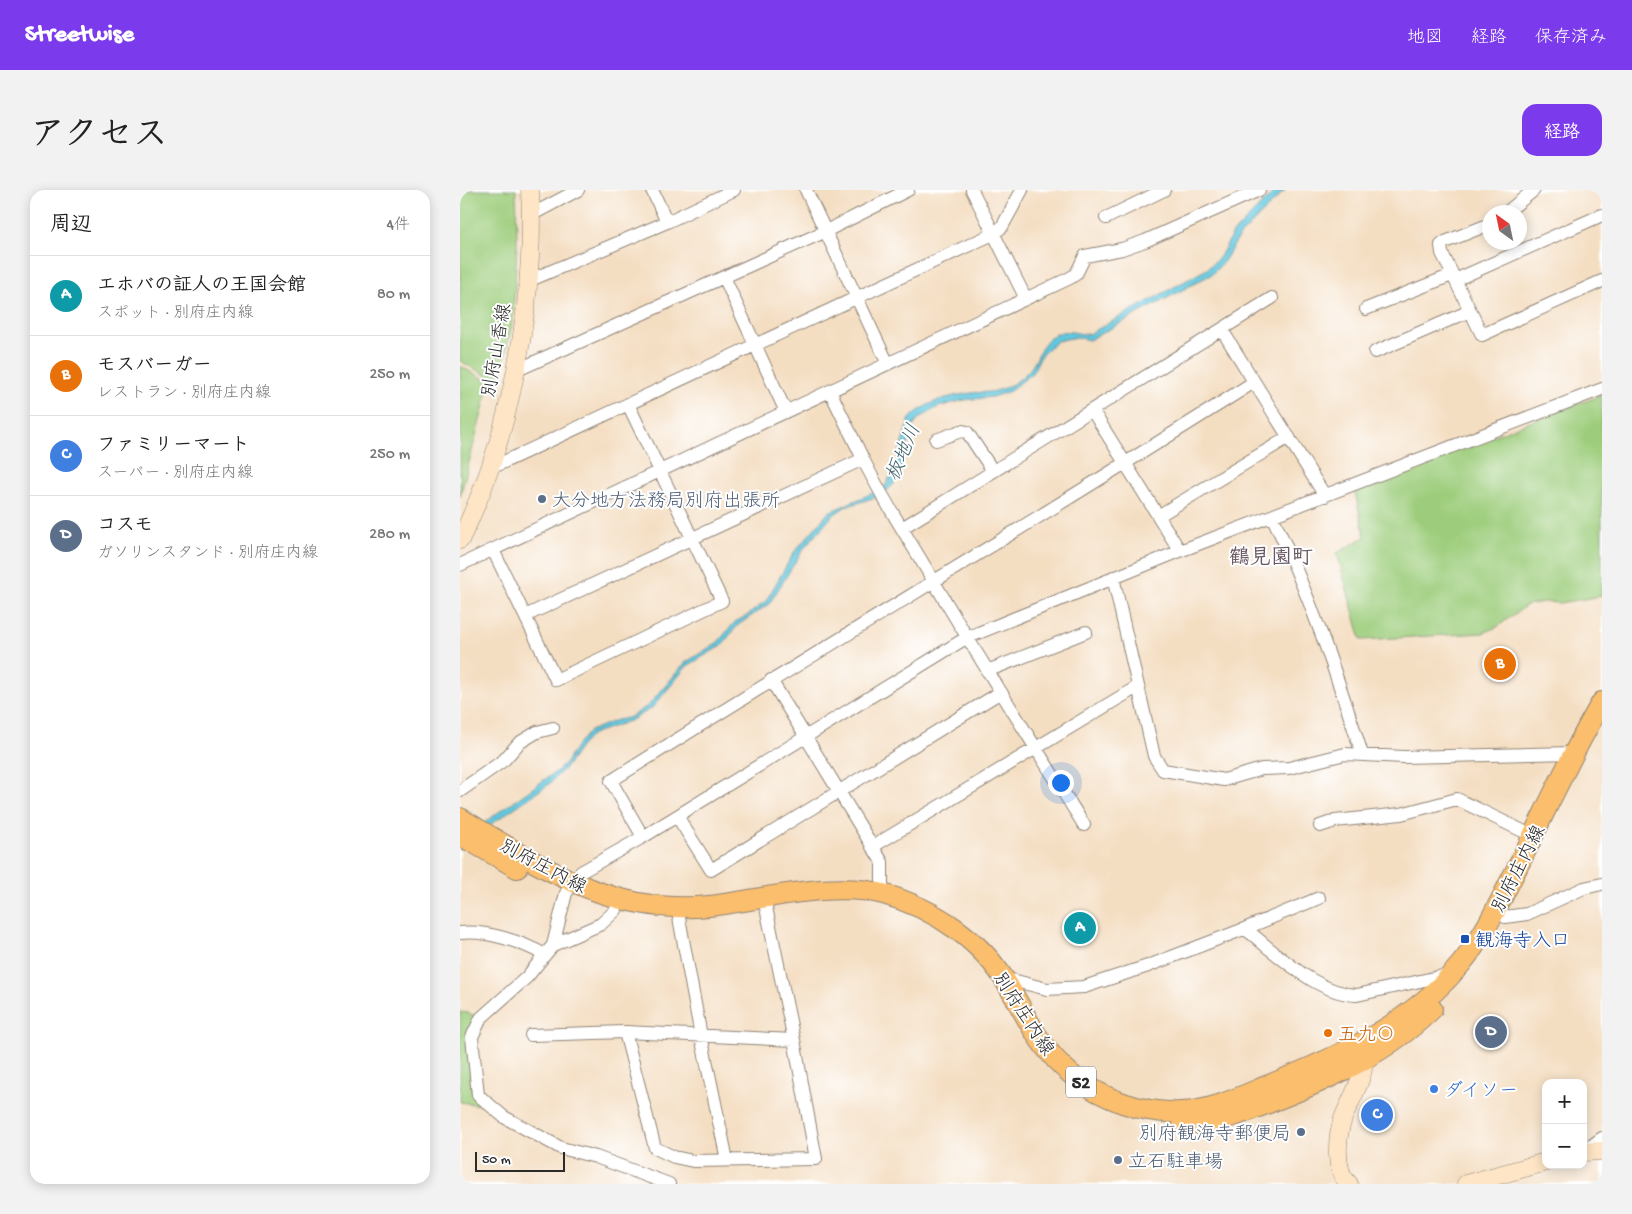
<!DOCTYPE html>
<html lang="ja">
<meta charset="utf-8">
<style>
:root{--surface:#fff;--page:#f2f2f2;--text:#222;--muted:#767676;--line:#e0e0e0;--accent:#7c3aed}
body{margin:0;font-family:"Gochi Hand","Klee One",sans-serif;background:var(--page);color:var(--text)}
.controls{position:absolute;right:15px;bottom:15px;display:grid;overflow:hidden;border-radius:10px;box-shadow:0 2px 12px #0003}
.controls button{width:45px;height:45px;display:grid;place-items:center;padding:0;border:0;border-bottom:1px solid var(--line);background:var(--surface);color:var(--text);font:25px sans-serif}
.compass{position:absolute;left:1022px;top:15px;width:45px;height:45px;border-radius:50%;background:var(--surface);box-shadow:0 2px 12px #0003;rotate:327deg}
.scale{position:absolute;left:15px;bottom:12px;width:90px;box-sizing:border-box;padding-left:5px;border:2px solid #2b2b2b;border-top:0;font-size:14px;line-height:18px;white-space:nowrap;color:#2b2b2b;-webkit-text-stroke:4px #fff;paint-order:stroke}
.you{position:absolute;left:600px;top:592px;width:18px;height:18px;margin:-12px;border:4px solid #fff;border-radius:50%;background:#1a73e8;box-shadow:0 0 0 8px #1a73e833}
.badge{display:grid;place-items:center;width:32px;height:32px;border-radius:50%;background:var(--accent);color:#fff;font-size:16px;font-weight:700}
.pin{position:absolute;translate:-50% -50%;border:2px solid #fff;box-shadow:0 1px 5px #0006}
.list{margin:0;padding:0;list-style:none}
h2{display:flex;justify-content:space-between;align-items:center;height:65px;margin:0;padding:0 20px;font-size:21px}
h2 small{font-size:16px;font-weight:400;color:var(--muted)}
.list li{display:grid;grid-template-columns:32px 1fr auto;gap:15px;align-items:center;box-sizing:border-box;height:80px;padding:0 20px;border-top:1px solid var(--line)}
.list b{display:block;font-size:19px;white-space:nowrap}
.list p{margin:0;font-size:16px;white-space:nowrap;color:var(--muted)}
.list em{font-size:16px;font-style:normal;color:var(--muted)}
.map{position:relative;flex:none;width:1142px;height:994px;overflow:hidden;border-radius:15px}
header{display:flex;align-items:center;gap:30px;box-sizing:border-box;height:70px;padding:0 25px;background:var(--accent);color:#fff}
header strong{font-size:24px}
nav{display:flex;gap:28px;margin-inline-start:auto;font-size:18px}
.intro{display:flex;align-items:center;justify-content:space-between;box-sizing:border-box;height:120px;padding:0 30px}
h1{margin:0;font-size:35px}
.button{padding:12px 22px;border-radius:15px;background:var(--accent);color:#fff;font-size:18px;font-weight:700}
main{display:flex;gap:30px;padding:0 30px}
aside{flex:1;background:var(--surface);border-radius:15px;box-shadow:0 2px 12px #0003}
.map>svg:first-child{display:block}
.green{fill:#9dcd7c;stroke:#647c54}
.water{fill:#61c7de;stroke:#467984}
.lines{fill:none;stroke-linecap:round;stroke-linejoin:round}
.street-casing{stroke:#908476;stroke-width:14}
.secondary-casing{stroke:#908476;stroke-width:19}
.primary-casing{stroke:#908476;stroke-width:22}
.street{stroke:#fff;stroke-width:12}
.secondary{stroke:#fde5c5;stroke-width:18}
.primary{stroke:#fabe6d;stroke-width:20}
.service-dot{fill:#5c6f8a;stroke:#fff;stroke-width:2}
.transit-dot{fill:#1a4fb4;stroke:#fff;stroke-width:2}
.food-dot{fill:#e8710a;stroke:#fff;stroke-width:2}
.shop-dot{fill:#3f7fe0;stroke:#fff;stroke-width:2}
.labels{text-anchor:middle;stroke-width:4;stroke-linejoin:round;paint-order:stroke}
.shield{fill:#fff;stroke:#6b6b6b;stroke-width:1}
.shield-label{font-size:18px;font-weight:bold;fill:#2b2b2b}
.street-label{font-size:19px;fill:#2b2b2b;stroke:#fff}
.service-label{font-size:19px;fill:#4e5e75;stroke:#fff;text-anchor:start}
.transit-label{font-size:19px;fill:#164399;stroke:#fff;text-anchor:start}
.food-label{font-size:19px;fill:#c56008;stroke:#fff;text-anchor:start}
.shop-label{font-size:19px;fill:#366cbe;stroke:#fff;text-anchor:start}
.water-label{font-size:20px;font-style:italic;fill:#3e626a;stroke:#fff}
.quarter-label{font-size:21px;font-weight:bold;fill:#695964;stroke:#fff}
</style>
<header>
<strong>Streetwise</strong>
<nav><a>地図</a><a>経路</a><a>保存済み</a></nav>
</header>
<div class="intro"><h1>アクセス</h1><a class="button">経路</a></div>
<main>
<aside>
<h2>周辺<small>4件</small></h2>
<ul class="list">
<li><span class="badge" style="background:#0f9aa8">A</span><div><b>エホバの証人の王国会館</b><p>スポット · 別府庄内線</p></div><em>80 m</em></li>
<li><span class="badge" style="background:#e8710a">B</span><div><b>モスバーガー</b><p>レストラン · 別府庄内線</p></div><em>250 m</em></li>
<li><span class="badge" style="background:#3f7fe0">C</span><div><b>ファミリーマート</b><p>スーパー · 別府庄内線</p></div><em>250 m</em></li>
<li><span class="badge" style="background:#5c6f8a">D</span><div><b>コスモ</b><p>ガソリンスタンド · 別府庄内線</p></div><em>280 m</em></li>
</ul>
</aside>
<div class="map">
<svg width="1142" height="994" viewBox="0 0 1142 994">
<rect width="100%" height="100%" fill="#fff"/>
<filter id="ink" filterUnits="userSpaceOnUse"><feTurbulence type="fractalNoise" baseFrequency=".02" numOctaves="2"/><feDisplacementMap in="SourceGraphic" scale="10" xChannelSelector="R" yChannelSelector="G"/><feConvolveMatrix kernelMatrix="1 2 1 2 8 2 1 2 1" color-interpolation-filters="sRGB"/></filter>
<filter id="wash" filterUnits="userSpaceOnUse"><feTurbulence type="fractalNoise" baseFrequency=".0096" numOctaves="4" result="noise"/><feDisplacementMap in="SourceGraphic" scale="20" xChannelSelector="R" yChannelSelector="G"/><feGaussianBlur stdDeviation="1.12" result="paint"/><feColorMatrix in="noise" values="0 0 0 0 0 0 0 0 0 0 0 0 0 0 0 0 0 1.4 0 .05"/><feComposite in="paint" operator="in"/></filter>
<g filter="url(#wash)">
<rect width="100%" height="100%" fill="#f4dec2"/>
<path class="green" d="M0 0H56L57 55 53 130 39 192 0 171Z
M0 176 30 192 0 307Z
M1142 205V406L1099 413 1083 412 1067 415 1037 437 1023 443 901 450 877 363 905 347 894 298Z
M0 822 9 823 16 827 12 902 20 915 0 912Z"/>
<path class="water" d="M816 0H825L778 48 765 70 752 84 629 150 616 147 597 151 582 164 572 183 550 201 532 207 504 210 478 217 458 229 453 237 439 284 433 295 422 305 385 317 373 325 344 358 309 414 278 435 261 456 227 476 192 518 172 530 132 544 120 557 107 576 89 594 34 632 0 660V653L29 629 97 581 105 574 117 555 130 541 154 531 171 527 189 515 225 473 258 452 275 432 288 425 306 411 335 361 369 322 424 298 434 280 449 230C464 212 489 206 512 203 520 202 531 203 539 200 552 196 565 187 573 175 581 161 584 146 602 142 611 140 620 145 629 144L747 79 760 67 773 43Z"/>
</g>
<g filter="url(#ink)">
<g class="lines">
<g class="street-casing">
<path id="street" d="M192 0 207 32
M346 0 428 174
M512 0 566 109
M1047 22 1074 0
M71 25 118 0
M646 28 704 0
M1030 34 985 52 981 55 982 63 1022 145 1142 91
M264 87 326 222
M995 90 1142 25
M68 91 207 32 274 0
M906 119 992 85
M762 140 865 306
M915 162 1010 121
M55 181 366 41 448 0
M632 220 720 361
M476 250 501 241 507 242 533 281
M403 269C422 308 445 343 467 380 517 466 571 550 624 635
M29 279 533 44 542 37 562 0
M698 326 829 247
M812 326C849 403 876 483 902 564
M442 338 812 108
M33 360 96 490 262 411 168 214
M0 375 610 88 616 84 625 66 662 59 685 51 799 0
M653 387 694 566 703 580 764 590 802 579 829 578 885 564 944 567 1115 563
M65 426 403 269 370 201
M527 481 626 442
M311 490 422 672V703
M0 601 44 570 59 553 77 542 93 538
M217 626 251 680 541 502
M860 636 875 631 941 624 997 609 1073 646
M183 647 151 591C365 456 581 328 794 192
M412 657 677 497
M217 717 241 846 267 970
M1045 727 1067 724 1124 698 1142 694
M784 739 859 708
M0 743C27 740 62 752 85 765
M93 755 141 734 156 720
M544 788 587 799 624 797 688 776 784 739C792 743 799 750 806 756 831 776 863 804 897 805L987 785
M165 842 195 958 214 967 233 971 356 969 334 850 304 708
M71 845 165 842 334 850
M1123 962 1142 948
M209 994 136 967 101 958 44 927 18 905 12 847 21 828 67 787 93 755 106 703 121 682 183 647 506 448 720 361 1142 199"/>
</g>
<g class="secondary-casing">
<path id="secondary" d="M0 350C50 251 76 111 70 0
M1123 962 1142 961
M889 994C873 980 877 944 884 926 889 913 906 885 903 871 903 868 899 863 897 861
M1006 994 1086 972"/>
</g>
<g class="primary-casing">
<path id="primary" d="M0 628C80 676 151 726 249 716 300 710 375 690 423 704 474 718 523 751 549 797 571 834 578 856 612 885 642 909 683 924 721 922 750 921 778 908 804 897 876 868 949 836 1000 775 1025 745 1041 709 1059 674 1086 620 1111 564 1142 512
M0 645 57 678
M723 934C754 935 784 923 811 912 870 889 926 864 972 819"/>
</g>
<use href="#street" class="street"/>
<use href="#secondary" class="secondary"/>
<use href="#primary" class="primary"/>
</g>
</g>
<g class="service-dot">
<circle cx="82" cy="309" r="5"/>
<circle cx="841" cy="942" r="5"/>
<circle cx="658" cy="970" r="5"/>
</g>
<rect class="transit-dot" x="1000" y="744" width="10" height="10" rx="2.5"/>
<circle class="food-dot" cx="868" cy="843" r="5"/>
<circle class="shop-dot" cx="974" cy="899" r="5"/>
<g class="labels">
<rect class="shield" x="606" y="876.5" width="30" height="31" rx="4"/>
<g class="shield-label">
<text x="621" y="898">52</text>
</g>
<g class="street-label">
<text transform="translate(35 160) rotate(-80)" y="7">別府山香線</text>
<text transform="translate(84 675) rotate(28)" y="7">別府庄内線</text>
<text transform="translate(1057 678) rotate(-63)" y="7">別府庄内線</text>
<text transform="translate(565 823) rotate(57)" y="7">別府庄内線</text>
</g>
<g class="service-label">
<text x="92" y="316">大分地方法務局別府出張所</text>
<text x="831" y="949" text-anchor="end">別府観海寺郵便局</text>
<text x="668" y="977">立石駐車場</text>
</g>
<g class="transit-label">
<text x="1015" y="756">観海寺入口</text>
</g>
<g class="food-label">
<text x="878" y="850">五九〇</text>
</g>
<g class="shop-label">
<text x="984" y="906">ダイソー</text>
</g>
<g class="water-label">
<text transform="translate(442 262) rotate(-67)" y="7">板地川</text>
</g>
<g class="quarter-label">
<text x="811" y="373">鶴見園町</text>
</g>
</g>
</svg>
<div class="controls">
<button>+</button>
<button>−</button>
</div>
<svg class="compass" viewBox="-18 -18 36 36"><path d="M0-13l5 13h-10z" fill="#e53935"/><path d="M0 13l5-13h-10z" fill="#767676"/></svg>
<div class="scale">50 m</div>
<div class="you"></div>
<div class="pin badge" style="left:620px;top:738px;background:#0f9aa8">A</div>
<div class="pin badge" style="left:1040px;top:474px;background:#e8710a">B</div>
<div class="pin badge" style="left:917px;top:925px;background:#3f7fe0">C</div>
<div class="pin badge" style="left:1031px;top:842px;background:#5c6f8a">D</div>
</div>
</main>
